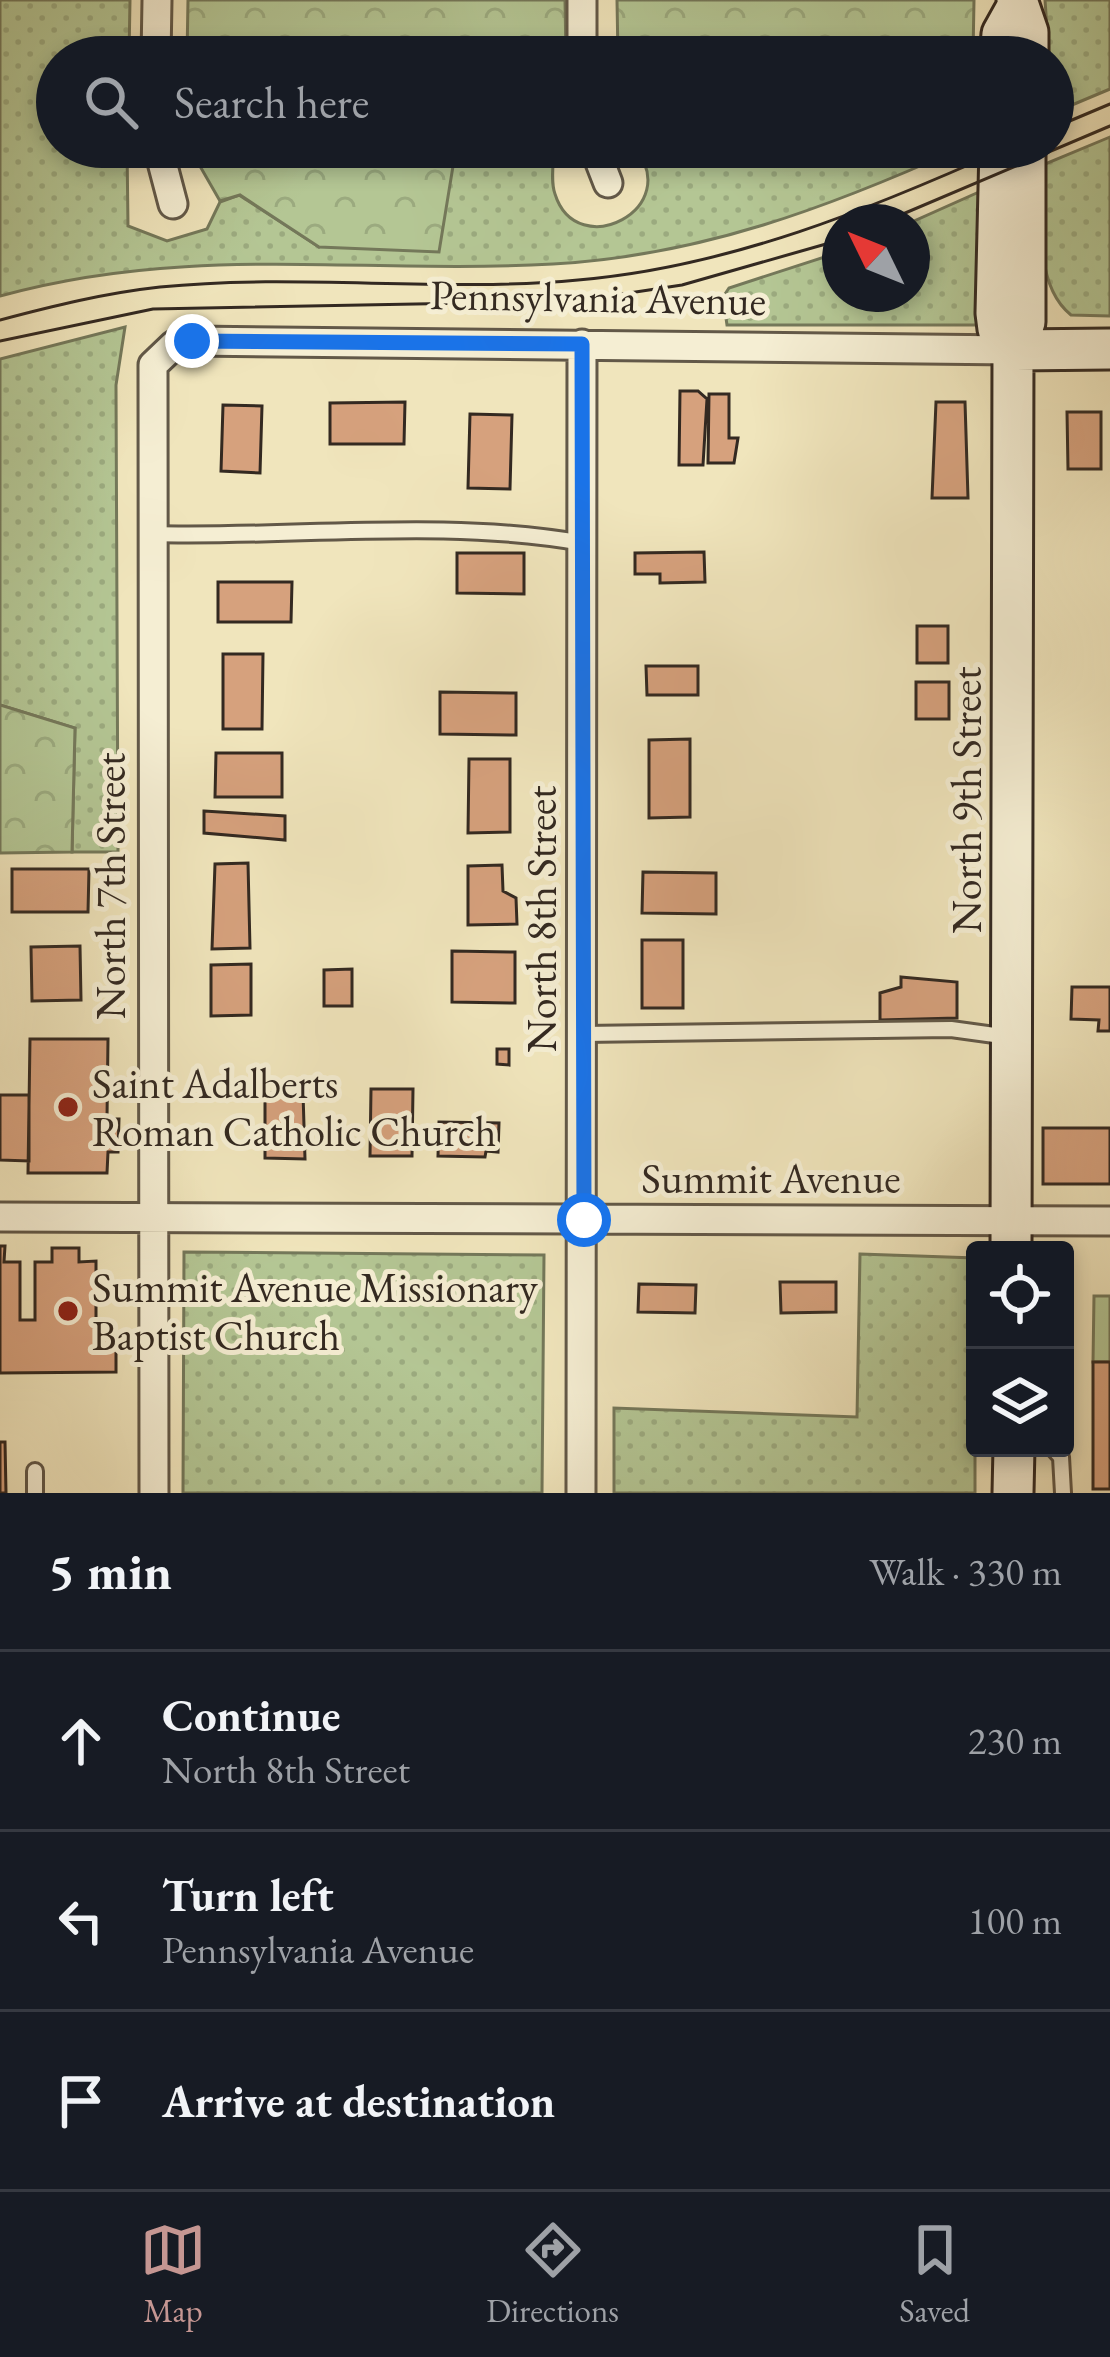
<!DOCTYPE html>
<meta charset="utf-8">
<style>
:root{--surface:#171b24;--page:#20242c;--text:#f1f3f6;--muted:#9ea1a6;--line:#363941;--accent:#c59692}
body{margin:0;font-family:"EB Garamond",serif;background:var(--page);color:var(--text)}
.controls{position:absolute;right:36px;bottom:36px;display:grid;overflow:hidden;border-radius:12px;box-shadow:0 6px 18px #0003}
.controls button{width:108px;height:108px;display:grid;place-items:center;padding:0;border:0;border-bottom:3px solid var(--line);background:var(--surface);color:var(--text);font:60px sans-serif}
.compass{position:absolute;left:822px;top:204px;width:108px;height:108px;border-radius:50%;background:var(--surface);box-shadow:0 6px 18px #0003;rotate:313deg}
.stop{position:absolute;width:36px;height:36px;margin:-27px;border:9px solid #1a73e8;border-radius:50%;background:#fff}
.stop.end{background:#1a73e8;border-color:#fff;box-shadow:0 3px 12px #0008}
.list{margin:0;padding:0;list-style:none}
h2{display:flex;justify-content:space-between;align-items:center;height:156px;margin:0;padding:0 48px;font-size:51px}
h2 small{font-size:39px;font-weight:400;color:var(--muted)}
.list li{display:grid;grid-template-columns:78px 1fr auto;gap:36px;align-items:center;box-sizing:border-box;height:180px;padding:0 48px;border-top:3px solid var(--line)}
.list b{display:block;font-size:45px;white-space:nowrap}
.list p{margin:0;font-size:39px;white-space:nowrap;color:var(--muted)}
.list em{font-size:39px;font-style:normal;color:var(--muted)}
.icon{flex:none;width:66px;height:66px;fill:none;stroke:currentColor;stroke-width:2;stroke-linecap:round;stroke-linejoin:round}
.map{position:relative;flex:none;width:1110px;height:1493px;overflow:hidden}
.search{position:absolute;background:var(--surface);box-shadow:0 6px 18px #0003;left:36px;right:36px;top:36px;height:132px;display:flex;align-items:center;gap:30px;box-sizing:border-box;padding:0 42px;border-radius:66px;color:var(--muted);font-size:45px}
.sheet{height:696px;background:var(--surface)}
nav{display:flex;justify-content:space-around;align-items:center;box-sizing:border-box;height:168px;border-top:3px solid var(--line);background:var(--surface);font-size:33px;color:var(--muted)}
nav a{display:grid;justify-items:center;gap:6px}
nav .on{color:var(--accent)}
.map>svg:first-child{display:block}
.grass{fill:url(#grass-dots);stroke:#74785a;stroke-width:3}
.forest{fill:url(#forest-crowns);stroke:#74785a;stroke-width:3}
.park{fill:#b4c694;stroke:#74785a;stroke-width:3}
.building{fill:#d6a17d;stroke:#332921;stroke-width:3}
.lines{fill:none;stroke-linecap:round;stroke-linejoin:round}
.lane-casing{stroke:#625848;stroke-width:20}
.street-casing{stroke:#625848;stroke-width:33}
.secondary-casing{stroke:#332921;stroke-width:45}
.lane{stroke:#f5eed3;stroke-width:14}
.street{stroke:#f5eed3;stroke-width:27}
.secondary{stroke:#f5eed3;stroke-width:39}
.tram{stroke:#332921;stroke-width:3}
.route{stroke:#1a73e8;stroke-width:15}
.poi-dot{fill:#8f2418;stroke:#f5eed3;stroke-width:4.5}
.labels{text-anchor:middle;stroke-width:10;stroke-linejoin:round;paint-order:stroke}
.street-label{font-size:42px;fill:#332921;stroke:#f5eed3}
.poi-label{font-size:42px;fill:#332921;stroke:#f5eed3;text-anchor:start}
</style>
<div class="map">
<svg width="1110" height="1493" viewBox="0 0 1110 1493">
<defs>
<pattern id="grass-dots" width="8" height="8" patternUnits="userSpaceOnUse" patternTransform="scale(3)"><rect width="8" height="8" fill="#b4c694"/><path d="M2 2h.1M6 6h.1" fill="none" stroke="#9baa7f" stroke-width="1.8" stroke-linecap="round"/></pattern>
<pattern id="forest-crowns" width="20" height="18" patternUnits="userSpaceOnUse" patternTransform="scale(3)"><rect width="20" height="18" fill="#b4c694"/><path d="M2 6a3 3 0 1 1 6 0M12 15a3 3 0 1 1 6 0" fill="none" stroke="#9baa7f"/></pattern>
</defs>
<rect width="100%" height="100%" fill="#f0e5bc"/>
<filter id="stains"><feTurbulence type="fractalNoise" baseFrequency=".00167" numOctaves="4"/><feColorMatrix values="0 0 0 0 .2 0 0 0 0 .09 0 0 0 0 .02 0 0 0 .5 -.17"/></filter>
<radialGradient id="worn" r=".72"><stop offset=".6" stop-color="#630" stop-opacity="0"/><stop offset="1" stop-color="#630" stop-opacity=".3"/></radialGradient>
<path class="grass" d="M0 0H130L129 57H57V147H127L128 226 167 241 207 229 220 202 239 195 319 247 453 160 548 147H554C554 162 550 180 555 194 577 264 686 208 634 147H963C830 207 700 256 553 264 361 275 192 243 0 296Z
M1045 0H1110V89L1053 113Z
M1110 137V316L1071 315C1031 283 1043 210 1045 164Z
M979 192 978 325H727L723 297 729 288 840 252V294H912V222Z
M125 327 116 385 118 852H72L75 728 0 705V359Z
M184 1252 544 1255 542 1493H183Z
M860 1254 975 1258V1493H614V1408L857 1417Z"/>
<path class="forest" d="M188 0H565L566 57H187Z
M617 0H974L973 55 618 57Z
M189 147H548L454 160 439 252 319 247 240 195 220 201Z
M0 705 75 728 72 852 0 853Z"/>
<path class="park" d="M1094 1296H1110V1362H1093Z"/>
<path class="building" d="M680 391H698L707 399 703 465H679Z
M709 394H729V438H738L734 463H708Z
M405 402 404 444H330V403Z
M936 402H965L968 498H932Z
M223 405 262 406 260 473 221 471Z
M1067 412H1101V469H1068Z
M470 414 512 415 510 489 468 488Z
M704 552 705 582 660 583V574H635V553Z
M457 553H524V594L457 593Z
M218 582H292L291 622H218Z
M917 626H948V663H917Z
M223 654H263L262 729H223Z
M646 666H698V695H647Z
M916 682H949V719H916Z
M440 692 516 693V735L440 734Z
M690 739V817L649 818V740Z
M216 753H282V797H215Z
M469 759H510V832L468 833Z
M204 811 285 816V840L204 833Z
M248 863 250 948 212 949 215 864Z
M502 865 503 891 516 898 517 924 468 925V866Z
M12 869H89L88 912H12Z
M643 872 716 873V914L642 913Z
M642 940H683V1008H642Z
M80 946 81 1000 32 1001 31 947Z
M452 951 515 952V1003L452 1002Z
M251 964V1015L211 1016V965Z
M352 969V1006H324V970Z
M901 977 957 982V1018L880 1020V993L901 987Z
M1072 987H1110V1031H1098L1099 1020 1071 1019Z
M30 1039H108L107 1119H119L118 1152H108L107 1173H28Z
M497 1049H509V1065L497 1064Z
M371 1089H413L412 1156H370Z
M265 1093H303L305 1159 265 1158Z
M0 1095H29V1161L0 1160Z
M439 1122 499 1123 498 1152 486 1151 485 1157 438 1156Z
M1043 1128H1110V1184H1043Z
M0 1246H5L4 1262H20V1320H35V1262H52V1248H79V1262L96 1261V1331H116V1372L0 1373Z
M780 1282H836V1312L781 1313Z
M639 1284 696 1285 695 1313 638 1312Z
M1093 1362H1110V1489H1093Z
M0 1442H5L6 1493H0Z"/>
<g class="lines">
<g class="lane-casing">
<path id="lane" d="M152 534C295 538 442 518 583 543
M583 1034 951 1029 1009 1037
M1053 1448 1061 1457 1063 1493
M35 1493V1471"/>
</g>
<g class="street-casing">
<path id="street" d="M156 57 157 0
M582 57V0
M158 147 173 204
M594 147 608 183
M0 1217 1110 1221
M154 1493 153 365 174 345 192 341 1013 350
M581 1493 582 344"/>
</g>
<g class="secondary-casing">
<path id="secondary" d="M1017 0 1028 32V57
M1000 57 1002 34 1017 7
M1000 147 996 313 998 329 1013 350
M1013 350 1110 349
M1011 1250 1013 350 1025 322V147
M1013 1493 1014 1448"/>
</g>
<use href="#lane" class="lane"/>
<use href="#street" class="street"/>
<use href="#secondary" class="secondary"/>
<path class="tram" d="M1053 128 1110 104
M884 222 1110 126
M0 320C53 306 105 293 160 287 298 273 439 293 578 280 730 267 871 209 1009 147
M0 341 153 309 576 301 682 285 840 240"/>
</g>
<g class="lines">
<path class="route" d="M192 341 582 344 584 1220"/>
</g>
<g class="poi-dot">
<circle cx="68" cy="1107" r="12"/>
<circle cx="68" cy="1311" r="12"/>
</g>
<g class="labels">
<g class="street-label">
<text transform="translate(598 297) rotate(1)" y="15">Pennsylvania Avenue</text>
<text transform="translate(966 800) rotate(-90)" y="15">North 9th Street</text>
<text transform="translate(110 886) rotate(-90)" y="15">North 7th Street</text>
<text transform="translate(541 919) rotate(-90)" y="15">North 8th Street</text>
<text x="771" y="1193">Summit Avenue</text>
</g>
<g class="poi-label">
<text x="92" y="1098">Saint Adalberts<tspan x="92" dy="48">Roman Catholic Church</tspan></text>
<text x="92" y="1302">Summit Avenue Missionary<tspan x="92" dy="48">Baptist Church</tspan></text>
</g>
</g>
<rect width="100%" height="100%" filter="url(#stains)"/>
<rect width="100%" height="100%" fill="url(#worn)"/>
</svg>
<div class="controls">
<button><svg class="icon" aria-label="locate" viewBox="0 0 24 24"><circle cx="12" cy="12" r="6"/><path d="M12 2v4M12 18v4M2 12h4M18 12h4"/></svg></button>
<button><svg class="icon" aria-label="layers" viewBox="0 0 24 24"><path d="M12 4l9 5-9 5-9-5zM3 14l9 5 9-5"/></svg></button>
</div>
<svg class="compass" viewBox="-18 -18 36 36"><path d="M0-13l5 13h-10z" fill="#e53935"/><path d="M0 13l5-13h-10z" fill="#9ea1a6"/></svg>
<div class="stop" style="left:584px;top:1220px"></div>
<div class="stop end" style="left:192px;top:341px"></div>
<div class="search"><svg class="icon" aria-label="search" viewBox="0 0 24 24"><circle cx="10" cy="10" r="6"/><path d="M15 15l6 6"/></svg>Search here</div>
</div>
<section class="sheet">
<h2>5 min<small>Walk · 330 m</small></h2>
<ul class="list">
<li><svg class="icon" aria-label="ahead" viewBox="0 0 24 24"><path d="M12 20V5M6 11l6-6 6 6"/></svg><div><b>Continue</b><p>North 8th Street</p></div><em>230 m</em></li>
<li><svg class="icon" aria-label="left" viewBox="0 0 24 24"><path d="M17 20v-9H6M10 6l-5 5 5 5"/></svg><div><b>Turn left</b><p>Pennsylvania Avenue</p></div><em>100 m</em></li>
<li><svg class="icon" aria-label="arrive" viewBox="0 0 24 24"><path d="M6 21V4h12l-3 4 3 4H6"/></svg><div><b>Arrive at destination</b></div></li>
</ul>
</section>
<nav>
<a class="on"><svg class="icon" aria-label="map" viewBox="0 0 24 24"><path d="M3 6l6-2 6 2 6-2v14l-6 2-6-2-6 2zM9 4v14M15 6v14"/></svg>Map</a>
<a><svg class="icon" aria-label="directions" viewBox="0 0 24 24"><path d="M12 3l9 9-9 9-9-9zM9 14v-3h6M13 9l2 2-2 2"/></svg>Directions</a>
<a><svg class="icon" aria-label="saved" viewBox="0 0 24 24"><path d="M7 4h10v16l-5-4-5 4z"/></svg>Saved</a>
</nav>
